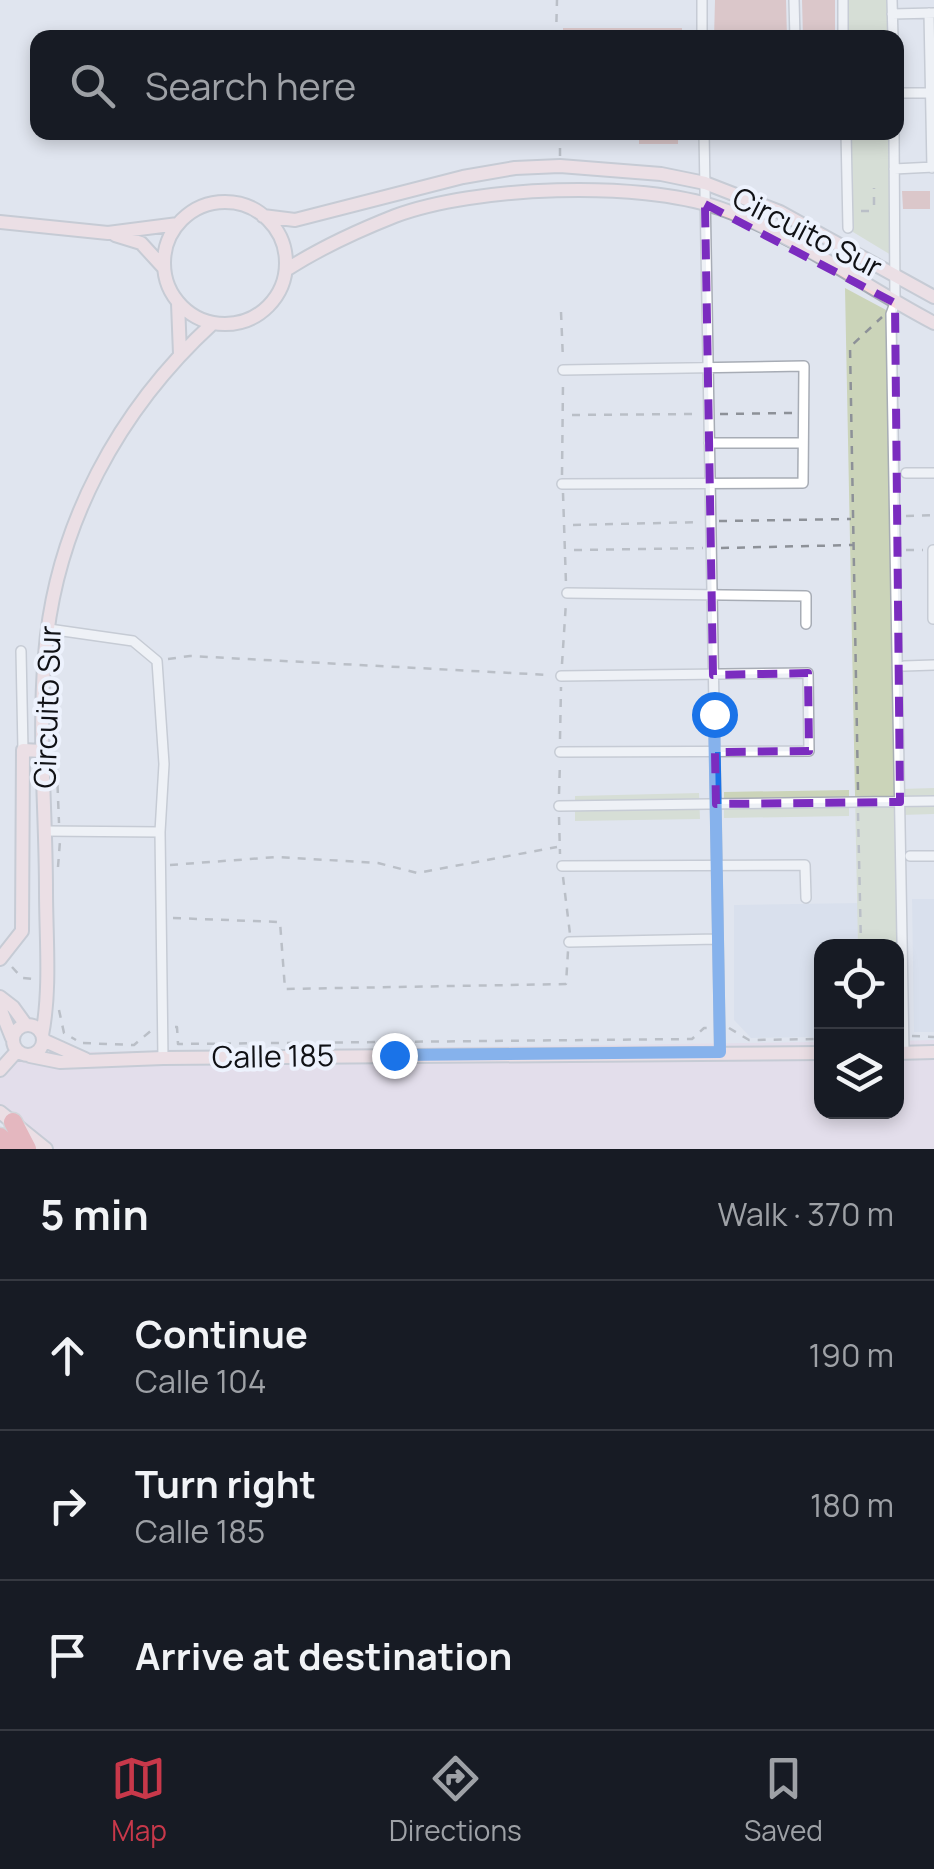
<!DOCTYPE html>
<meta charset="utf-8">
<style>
:root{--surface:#171b24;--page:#242831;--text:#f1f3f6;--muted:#9ea1a6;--line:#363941;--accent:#c8384a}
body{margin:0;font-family:Manrope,sans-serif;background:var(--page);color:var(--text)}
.controls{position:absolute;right:30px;bottom:30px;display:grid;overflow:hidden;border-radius:20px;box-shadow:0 5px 15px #0003}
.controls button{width:90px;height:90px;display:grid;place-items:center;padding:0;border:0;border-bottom:2px solid var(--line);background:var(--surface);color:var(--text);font:50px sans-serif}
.stop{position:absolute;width:30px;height:30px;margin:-22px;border:8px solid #1a73e8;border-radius:50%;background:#fff}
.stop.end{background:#1a73e8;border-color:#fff;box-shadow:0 2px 10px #0008}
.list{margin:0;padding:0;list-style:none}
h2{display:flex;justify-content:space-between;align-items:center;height:130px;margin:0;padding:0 40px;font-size:42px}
h2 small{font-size:32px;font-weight:400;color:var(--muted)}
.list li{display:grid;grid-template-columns:65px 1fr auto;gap:30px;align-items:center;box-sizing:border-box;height:150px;padding:0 40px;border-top:2px solid var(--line)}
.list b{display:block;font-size:38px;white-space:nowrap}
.list p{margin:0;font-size:32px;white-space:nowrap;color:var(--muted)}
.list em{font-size:32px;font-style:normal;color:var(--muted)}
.icon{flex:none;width:55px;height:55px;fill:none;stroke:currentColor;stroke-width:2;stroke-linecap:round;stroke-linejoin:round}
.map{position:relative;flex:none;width:934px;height:1149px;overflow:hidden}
.search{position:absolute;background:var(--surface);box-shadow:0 5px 15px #0003;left:30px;right:30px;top:30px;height:110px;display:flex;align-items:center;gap:25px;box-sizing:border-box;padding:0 35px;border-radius:20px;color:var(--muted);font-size:38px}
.sheet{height:580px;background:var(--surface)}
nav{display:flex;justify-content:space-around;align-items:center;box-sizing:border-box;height:140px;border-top:2px solid var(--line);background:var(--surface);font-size:28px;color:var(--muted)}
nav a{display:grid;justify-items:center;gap:5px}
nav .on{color:var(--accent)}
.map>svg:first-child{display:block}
.built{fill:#d1daeb}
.industrial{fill:#e6d5e6}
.green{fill:#cbd4b9}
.building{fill:#d4a39e}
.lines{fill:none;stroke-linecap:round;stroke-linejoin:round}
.street-casing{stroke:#a7acb5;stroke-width:12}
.secondary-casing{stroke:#a7acb5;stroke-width:16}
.highway-casing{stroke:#c1c1c2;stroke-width:21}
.path{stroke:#8d9198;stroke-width:2.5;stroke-dasharray:8 8;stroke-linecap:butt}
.street{stroke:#fff;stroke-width:9}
.secondary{stroke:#f8d8da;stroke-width:12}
.highway{stroke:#e87e85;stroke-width:18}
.route{stroke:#1a73e8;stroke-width:12}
.marked{fill:none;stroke:#7b2cbf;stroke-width:8;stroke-dasharray:20 12;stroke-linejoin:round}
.labels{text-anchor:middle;stroke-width:8;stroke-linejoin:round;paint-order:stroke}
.street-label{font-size:30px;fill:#101115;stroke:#edf2fd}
</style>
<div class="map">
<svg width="934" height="1149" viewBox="0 0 934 1149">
<rect width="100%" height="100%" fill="#e0e5ef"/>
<path class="built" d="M912 899H934V1032H914Z
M858 903V946H822L821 1037 751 1038 734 1020V905Z"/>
<path class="industrial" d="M934 1040V1149H37L0 1117V1067L8 1053 821 1042 822 1112H896L897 1041Z"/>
<path class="green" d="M845 0H888V37H847Z
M850 133H890L891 255 853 232Z
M845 288 888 311 900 1030 896 1028V946H858Z
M934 788V814L902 815 901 789Z
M849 790V816L724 818V792Z
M699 793 700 819 575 821V796Z"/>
<path class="building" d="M715 0H786L787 38H714Z
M802 0H835V38H803Z
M563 28H682V38H563Z
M639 132H678V144H639Z
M902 191H930V209H903Z"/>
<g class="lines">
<g class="street-casing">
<path id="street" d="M702 0V38
M794 0 795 38
M843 0V38
M892 0 893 38
M929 13 932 168
M892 14 934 13
M896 93H934
M704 132 720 1052
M846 132 848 228
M894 132 895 303 891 314 904 1053
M894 169 934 167
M709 443H803
M906 473H934
M562 484 803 483 804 366 563 370
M933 550V619
M567 593 806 596V624
M49 629 133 641 157 661 164 764 160 832 163 1058
M21 651 23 750
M904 666 934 665
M560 752 809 751 808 673 561 676
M559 806 934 801
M45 831 160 832
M910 856H934
M562 866 805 865 806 898
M569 942 718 939"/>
</g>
<g class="secondary-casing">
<path id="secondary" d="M164 263a61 61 0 1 1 122 0a61 61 0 1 1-122 0Z
M263 216 295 220 463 177 515 168 560 166 661 174 705 183 780 212 934 297
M0 222 108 233 178 224
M115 235 141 243 163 267
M286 270C320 248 357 231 395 216 476 186 638 180 719 208 796 235 863 286 934 323
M178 303 180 354
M0 959 22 931 23 750 42 751
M0 997 13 1007 26 1025
M0 1008 12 1038
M13 1040a15 15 0 1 1 30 0a15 15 0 1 1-30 0Z
M42 1035C51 989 46 937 46 891 46 812 38 733 45 655 55 526 119 409 213 323
M43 1040 85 1059
M896 1053 934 1052
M30 1056 60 1062 163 1058 822 1053
M0 1070 17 1051
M0 1112 46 1149"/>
</g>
<g class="highway-casing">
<path id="highway" d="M13 1122 27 1149
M0 1137 13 1149"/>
</g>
<path class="path" d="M556 38 557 0
M560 132V156
M874 205V188
M861 211H872
M561 312 563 360
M720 414 792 413
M572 415 697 414
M562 475 563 383
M563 493 566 584
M906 516 934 515
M719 521 851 519
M573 525 701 522
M721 548 853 545
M574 550 703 548
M906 550H923
M168 659 190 656 549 675
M562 664 566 602
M55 721 59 823
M560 739 561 687
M858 790 850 347 882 317
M559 794 560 762
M858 813 861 946
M559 817 560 854
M170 865 277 857 378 863 417 873 557 847
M58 867 60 841
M563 877 570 934
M173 918 280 922 285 989 566 984 568 951
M12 967 22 978 34 979
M59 1010 64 1033 76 1040
M175 1027H177L178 1044 692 1039 704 1028H711
M729 1028 749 1040 822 1039
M912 1036 934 1037
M83 1043 134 1045 153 1029"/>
<use href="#street" class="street"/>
<use href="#secondary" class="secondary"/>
<use href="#highway" class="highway"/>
</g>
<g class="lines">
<path class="route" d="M394 1055 720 1052 714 714"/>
</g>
<path d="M0 0H934V1149H0ZM705 204 895 303 900 802 716 804 715 752 809 751 808 673 713 675Z" fill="#e0e5ef" fill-opacity=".55" fill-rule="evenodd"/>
<path class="marked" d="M705 204 895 303 900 802 716 804 715 752 809 751 808 673 713 675Z"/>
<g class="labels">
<g class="street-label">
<text transform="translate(807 233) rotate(27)" y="10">Circuito Sur</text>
<text transform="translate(48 707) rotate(-88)" y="10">Circuito Sur</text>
<text transform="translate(273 1057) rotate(-1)" y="10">Calle 185</text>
</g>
</g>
</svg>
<div class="controls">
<button><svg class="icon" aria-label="locate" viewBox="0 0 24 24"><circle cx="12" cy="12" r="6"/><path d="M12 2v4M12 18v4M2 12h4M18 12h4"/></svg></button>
<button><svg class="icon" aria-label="layers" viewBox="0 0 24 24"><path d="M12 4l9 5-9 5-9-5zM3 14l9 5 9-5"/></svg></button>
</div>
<div class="stop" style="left:714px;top:714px"></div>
<div class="stop end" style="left:394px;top:1055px"></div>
<div class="search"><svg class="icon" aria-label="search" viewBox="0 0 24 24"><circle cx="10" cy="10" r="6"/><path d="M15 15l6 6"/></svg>Search here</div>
</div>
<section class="sheet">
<h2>5 min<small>Walk · 370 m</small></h2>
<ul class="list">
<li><svg class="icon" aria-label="ahead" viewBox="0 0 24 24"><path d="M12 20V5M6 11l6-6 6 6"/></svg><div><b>Continue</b><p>Calle 104</p></div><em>190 m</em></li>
<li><svg class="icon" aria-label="right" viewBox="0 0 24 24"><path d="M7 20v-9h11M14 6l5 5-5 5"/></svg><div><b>Turn right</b><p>Calle 185</p></div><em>180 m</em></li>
<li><svg class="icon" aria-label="arrive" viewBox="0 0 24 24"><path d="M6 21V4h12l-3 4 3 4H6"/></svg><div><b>Arrive at destination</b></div></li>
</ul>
</section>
<nav>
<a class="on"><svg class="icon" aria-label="map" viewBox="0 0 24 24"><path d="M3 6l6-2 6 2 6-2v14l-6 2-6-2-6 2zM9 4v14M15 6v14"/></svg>Map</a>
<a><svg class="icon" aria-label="directions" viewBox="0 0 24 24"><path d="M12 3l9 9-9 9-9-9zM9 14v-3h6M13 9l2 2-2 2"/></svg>Directions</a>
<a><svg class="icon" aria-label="saved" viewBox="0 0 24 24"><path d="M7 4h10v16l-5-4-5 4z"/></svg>Saved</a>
</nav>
